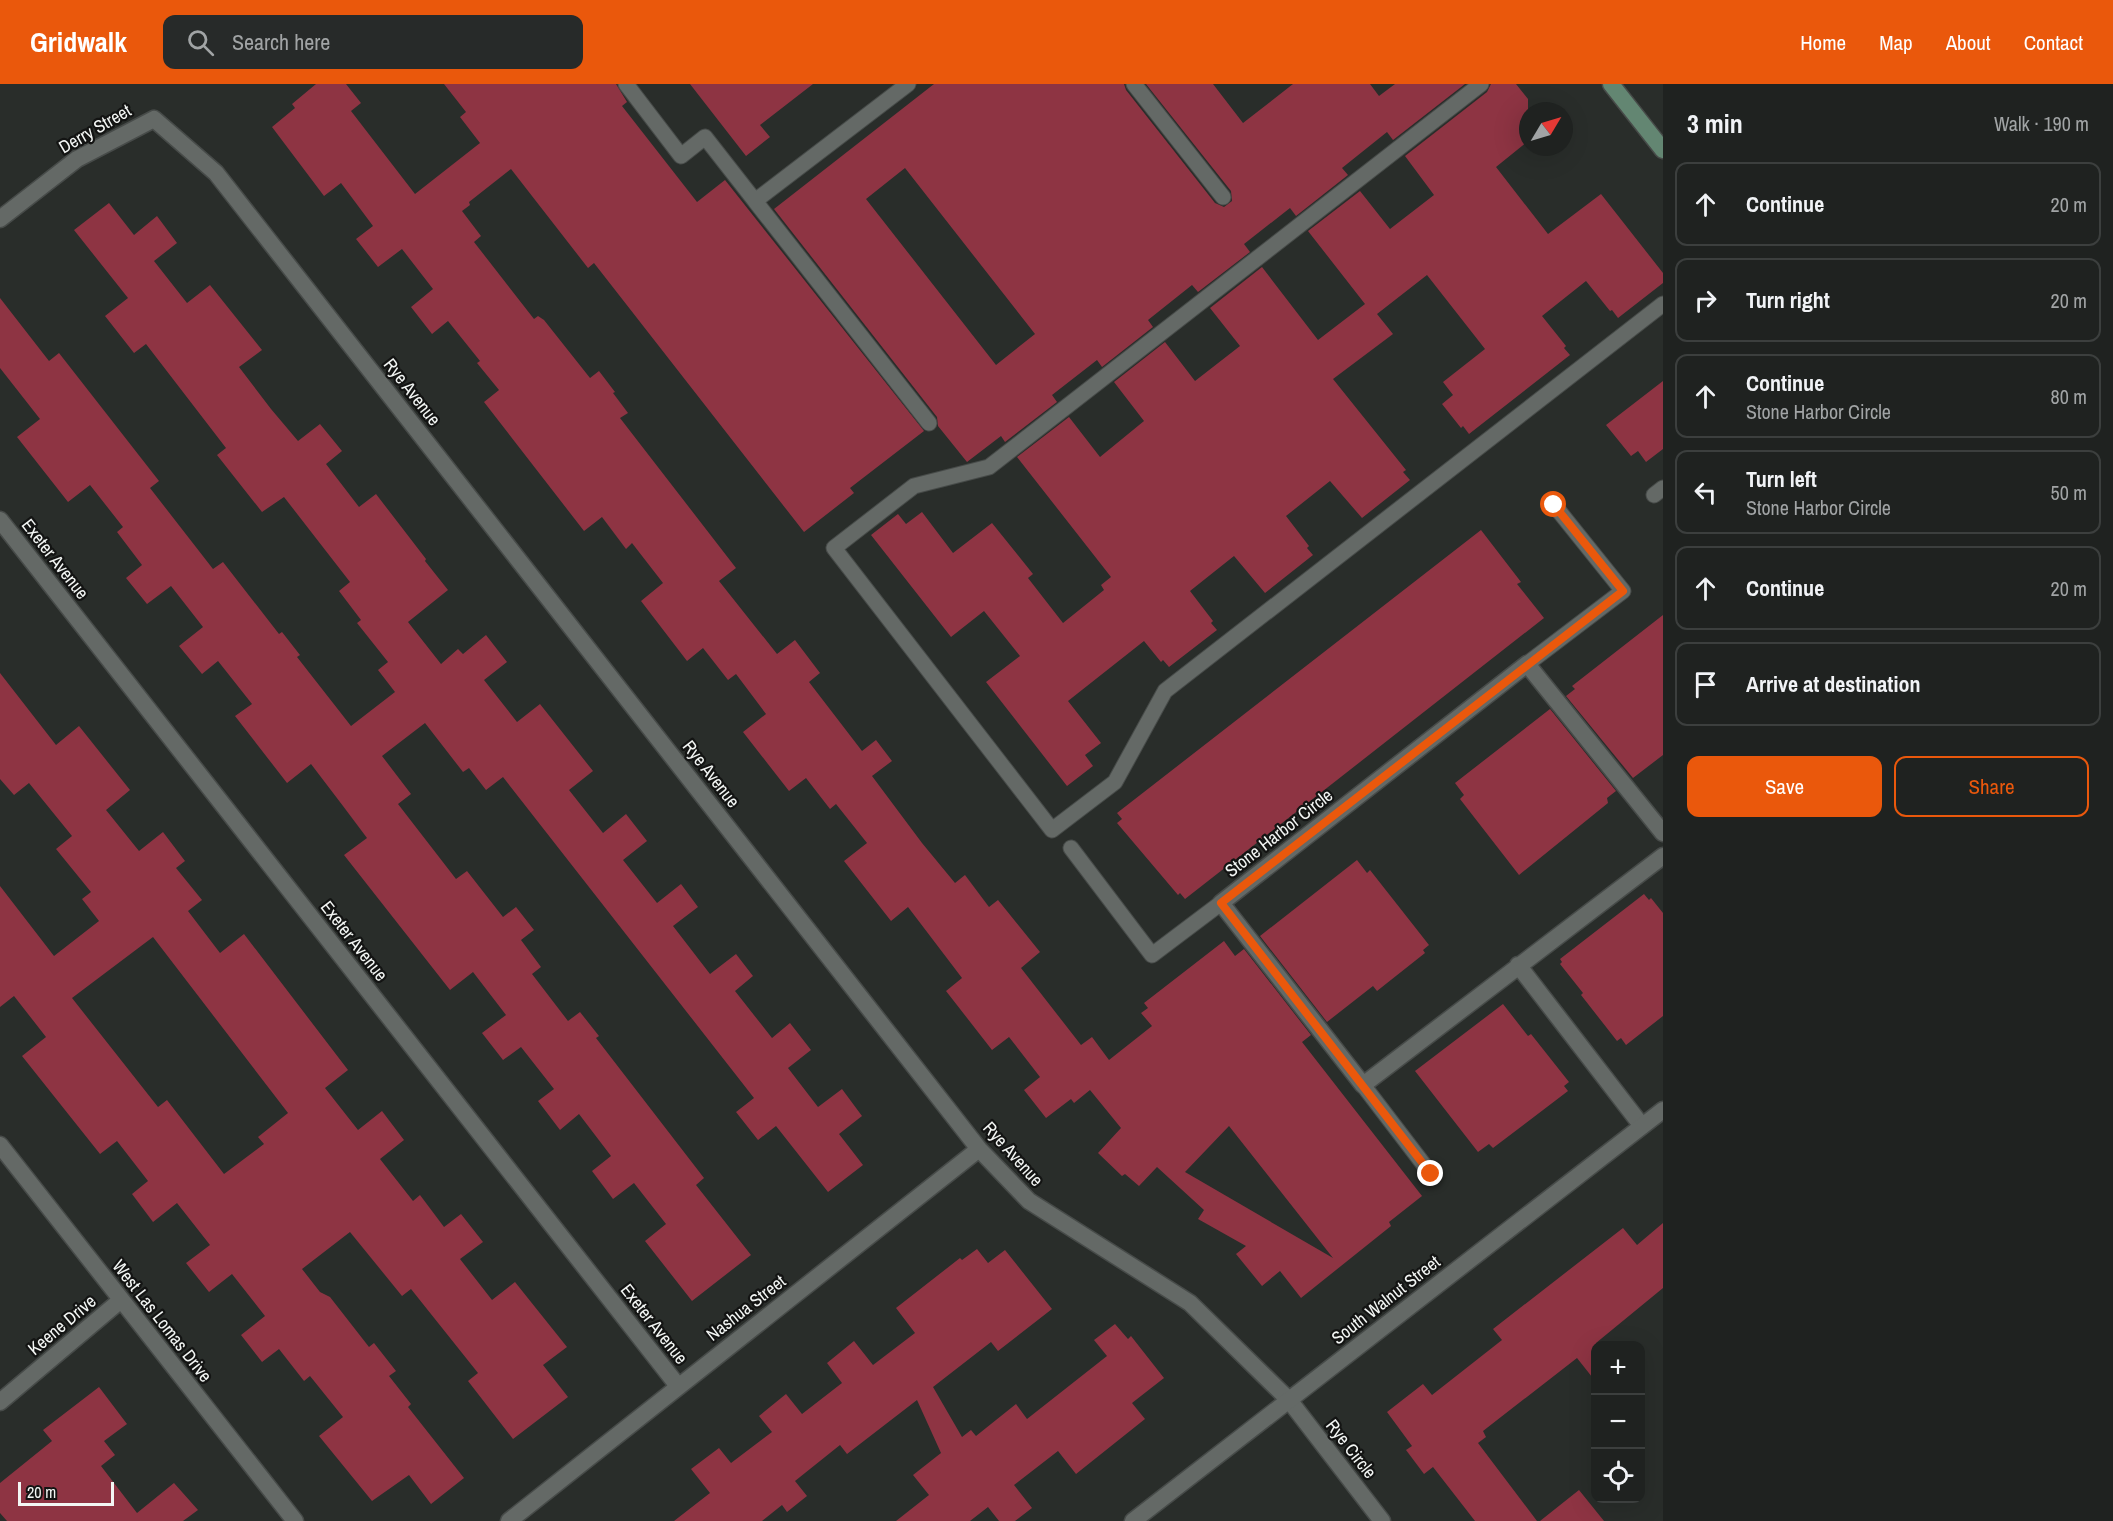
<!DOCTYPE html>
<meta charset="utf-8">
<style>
:root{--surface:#1f2220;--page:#272a29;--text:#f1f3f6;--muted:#a1a4a5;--line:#3c3f3e;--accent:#ea580c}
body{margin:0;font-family:"Archivo Narrow",sans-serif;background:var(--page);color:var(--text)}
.controls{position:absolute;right:18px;bottom:18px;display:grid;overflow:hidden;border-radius:12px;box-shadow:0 6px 24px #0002}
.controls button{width:54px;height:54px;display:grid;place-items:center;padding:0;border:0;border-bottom:2px solid var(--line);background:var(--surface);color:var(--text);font:30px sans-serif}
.compass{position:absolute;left:1519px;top:18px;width:54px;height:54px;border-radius:50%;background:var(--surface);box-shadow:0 6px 24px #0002;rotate:52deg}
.scale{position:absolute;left:18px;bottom:15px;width:96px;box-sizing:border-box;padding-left:6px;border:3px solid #f3f6f4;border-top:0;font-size:16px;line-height:21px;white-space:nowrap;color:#f3f6f4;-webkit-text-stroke:4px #131413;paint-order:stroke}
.stop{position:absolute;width:18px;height:18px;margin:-14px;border:4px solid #ea580c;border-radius:50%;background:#fff}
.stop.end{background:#ea580c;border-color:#fff;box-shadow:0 2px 6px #0008}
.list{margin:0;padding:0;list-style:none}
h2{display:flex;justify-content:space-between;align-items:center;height:78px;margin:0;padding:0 24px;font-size:26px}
h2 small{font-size:20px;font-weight:400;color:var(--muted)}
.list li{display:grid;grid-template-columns:39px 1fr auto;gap:18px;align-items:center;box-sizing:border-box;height:84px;margin:0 12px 12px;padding:0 12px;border:2px solid var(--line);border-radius:12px}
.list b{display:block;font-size:22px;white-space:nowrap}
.list p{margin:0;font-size:20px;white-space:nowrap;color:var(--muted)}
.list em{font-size:20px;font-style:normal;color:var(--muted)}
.actions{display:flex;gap:12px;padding:18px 24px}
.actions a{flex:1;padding:14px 0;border:2px solid var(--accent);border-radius:12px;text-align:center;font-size:21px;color:var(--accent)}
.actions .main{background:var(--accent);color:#fff}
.icon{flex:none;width:33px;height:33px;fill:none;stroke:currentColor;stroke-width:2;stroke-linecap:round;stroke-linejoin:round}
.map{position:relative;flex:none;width:1663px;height:1437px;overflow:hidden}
header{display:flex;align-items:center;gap:36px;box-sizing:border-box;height:84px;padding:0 30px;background:var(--accent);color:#fff}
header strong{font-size:28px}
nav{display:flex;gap:33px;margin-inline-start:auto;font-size:21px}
.search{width:420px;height:54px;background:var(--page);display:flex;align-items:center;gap:15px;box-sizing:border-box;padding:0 21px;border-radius:12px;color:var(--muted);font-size:22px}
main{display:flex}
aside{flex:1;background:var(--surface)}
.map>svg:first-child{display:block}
.building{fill:#8e3443;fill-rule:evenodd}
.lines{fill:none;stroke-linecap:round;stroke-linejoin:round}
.service-casing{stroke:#474b49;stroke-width:17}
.minor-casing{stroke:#474b49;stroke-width:19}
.tertiary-casing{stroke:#474b49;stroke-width:19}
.secondary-casing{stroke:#474b49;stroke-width:19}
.service{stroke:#646966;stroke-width:15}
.minor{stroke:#646966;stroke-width:16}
.tertiary{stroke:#646966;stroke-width:16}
.secondary{stroke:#638672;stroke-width:16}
.route{stroke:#ea580c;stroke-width:8}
.labels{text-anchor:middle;stroke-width:4.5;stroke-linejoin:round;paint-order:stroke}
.street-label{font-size:18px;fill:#f3f6f4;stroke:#131413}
</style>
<header>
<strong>Gridwalk</strong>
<div class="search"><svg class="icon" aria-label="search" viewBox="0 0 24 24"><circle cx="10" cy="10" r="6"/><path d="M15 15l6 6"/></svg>Search here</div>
<nav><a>Home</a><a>Map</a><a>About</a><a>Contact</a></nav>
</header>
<main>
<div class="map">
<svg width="1663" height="1437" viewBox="0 0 1663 1437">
<rect width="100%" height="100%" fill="#292d2a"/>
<path class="building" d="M316 0H346L361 19 351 27 415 110 480 59 460 33 466 28 444 0H616L627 18 622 22 697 118 725 96 924 347 850 404 854 409 804 448 594 179 588 184 511 85 469 118 470 121 462 127 481 152 474 158 534 235 538 232 544 236 590 294 599 287 615 308 613 309 628 329 620 334 736 484 719 497 777 570 795 556 820 589 809 598 862 667 876 656 892 677 872 692 922 759 955 799 965 791 989 823 998 816 1040 868 1021 884 1081 961 1092 953 1109 976 1152 942 1141 929 1148 924 1144 919 1224 857 1235 872 1244 865 1311 951 1302 958 1422 1112 1389 1138 1391 1142 1301 1214 1280 1187 1262 1202 1236 1170 1246 1162 1198 1135 1204 1126 1157 1083 1139 1102 1125 1090 1122 1092 1098 1069 1121 1044 1090 1006 1074 1019 1071 1015 1046 1034 1024 1006 1040 993 1009 953 992 966 946 907 962 894 908 823 891 837 844 777 867 759 836 720 830 725 806 694 789 707 743 648 766 630 736 590 728 596 703 564 687 577 641 517 663 499 632 459 626 465 602 433 584 447 484 318 499 306 477 279 480 277 448 237 432 250 411 223 433 205 402 165 378 183 356 155 373 142 341 99 324 112 272 43 295 24 292 20ZM1229 1042 1333 1174 1185 1088Z
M690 0H813L760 41 770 53 746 72Z
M934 0H1124L1126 6 1215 119 1224 123 1232 117 1231 107 1146 0H1213L1243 39 1293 0H1370L1379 12 1395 0H1465L1393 56 1387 48 1342 84 1348 91 1296 132 1290 124 1244 160 1250 168 1198 208 1192 201 1148 236 1153 243 1102 283 1097 276 1052 311 1057 318 1005 358 1001 352 967 378 938 342 937 333 774 125ZM905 84 1035 250 996 281 866 115Z
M1491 0H1516L1528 15V57L1496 83 1548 150 1601 110 1663 189V199L1618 234 1612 226 1610 227 1586 197 1542 232 1566 262 1564 264 1570 271 1469 350 1463 342 1461 344 1442 320 1453 311 1443 298 1485 265 1427 191 1377 230 1393 250 1333 295 1406 386 1403 388 1410 396 1362 434 1330 397 1286 432 1309 462 1307 464 1313 471 1265 509 1234 472 1190 507 1213 537 1211 539 1217 546 1169 583 1163 576 1161 578 1144 557 1068 617 1101 659 1085 671 1093 682 1067 702 986 598 1020 572 984 527 951 553 871 451 898 430 906 440 922 428 953 469 992 439 1033 490 1028 494 1063 539 1104 506 1101 501 1111 493 1017 373 1069 333 1100 373 1144 337 1114 298 1165 258 1195 297 1240 262 1210 224 1262 183 1318 256 1365 220 1308 147 1360 107 1390 145 1434 111 1405 72 1487 8Z
M109 119 134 151 157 132 177 159 154 177 187 219 210 201 262 266 239 283 271 325 298 357 320 340 342 367 326 380 359 423 376 410 426 475 425 477 448 506 408 538 441 580 458 565 463 570 486 551 507 578 484 596 517 638 540 620 593 687 569 706 603 749 626 730 647 757 623 776 657 819 681 800 698 823 673 842 710 890 736 870 753 892 735 907 772 954 790 939 811 966 788 984 818 1023 842 1005 862 1032 839 1050 863 1081 828 1108 776 1042 758 1056 736 1028 754 1014 503 693 486 706 469 684 463 688 425 639 382 672 411 710 398 720 456 795 467 787 503 833 516 823 534 846 521 856 541 883 532 890 568 937 580 928 599 952 596 954 704 1094 696 1101 751 1171 692 1217 645 1157 666 1140 634 1099 613 1115 592 1087 611 1072 579 1030 560 1046 538 1017 554 1005 521 963 503 976 482 949 506 931 473 888 450 906 344 771 367 754 343 722 311 680 287 699 235 632 252 620 218 577 202 590 179 562 203 543 171 502 147 520 126 494 142 481 117 448 123 443 90 401 68 418 17 353 40 335 0 284V214L49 277 59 269 159 397 150 404 213 485 223 478 279 550 282 548 300 571 297 573 351 642 395 608 378 586 388 578 357 539 361 536 339 507 350 498 284 413 262 428 217 371 226 364 146 260 134 269 105 232 128 214 74 146Z
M1663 297V365L1646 378 1638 367 1631 372 1606 341Z
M1481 446 1521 498 1517 500 1544 534 1185 815 1180 809 1178 811 1117 739 1122 735 1117 729Z
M1663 531V671L1633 694 1566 612 1575 605 1572 602Z
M0 589 56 661 79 642 130 706 106 726 139 767 163 748 185 777 176 784 202 816 188 827 220 869 244 850 348 986 325 1004 358 1046 382 1027 404 1056 380 1075 413 1117 420 1111 444 1143 461 1130 483 1158 460 1175 492 1216 515 1198 567 1263 543 1281 568 1313 513 1355 468 1297 478 1289 411 1205 402 1212 350 1148 302 1185 320 1208 330 1213 369 1263 374 1259 396 1287 389 1292 411 1320 408 1323 464 1394 431 1420 409 1391 372 1417 319 1352 343 1333 310 1292 304 1297 279 1265 262 1278 241 1251 265 1232 232 1190 209 1208 186 1179 210 1161 177 1119 153 1138 132 1110 148 1097 117 1057 100 1070 22 972 46 953 14 912 0 923V802L54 872 99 837 82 815 91 808 56 765 72 752 29 699 14 711 0 695ZM153 853 288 1029 258 1053 264 1060 224 1090 167 1016 158 1023 72 914Z
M1550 625 1616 707 1607 714 1608 719 1519 791 1460 715 1464 711 1455 699Z
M1357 776 1367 789 1370 786 1429 861 1423 866 1425 869 1377 907 1373 902 1327 938 1260 852Z
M1644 810 1649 816 1651 814 1663 829V932L1626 961 1621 954 1617 957 1581 911 1583 909 1560 880 1562 878 1560 875Z
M1503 920 1528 952 1531 950 1569 998 1564 1002 1568 1007 1493 1064 1489 1060 1478 1068 1415 987Z
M1663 1139V1204L1596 1259V1298L1577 1274 1483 1347 1486 1353 1478 1359 1537 1437H1475L1433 1383 1424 1390 1406 1366 1412 1362 1387 1328 1423 1300 1432 1311 1502 1256 1493 1245 1623 1144 1637 1161Z
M977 1165 988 1179 1005 1166 1052 1225 998 1267 991 1258 933 1303 962 1353 971 1346 976 1352 1016 1320 1027 1335 1107 1272 1094 1256 1115 1240 1128 1255 1131 1252 1164 1294 1132 1319 1145 1335 1076 1390 1058 1367 1014 1401 1032 1424 1015 1437H999L988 1423 970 1437H896L929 1411 913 1391 941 1369 917 1316 847 1370 840 1361 795 1397 807 1412 787 1428 782 1421 762 1437H674L710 1409 691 1385 719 1364 731 1379 772 1348 759 1332 786 1310 802 1330 842 1299 827 1279 854 1257 873 1281 915 1249 896 1224 960 1174 962 1176Z
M99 1303 127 1340 104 1357 115 1371 101 1382 137 1429 174 1399 198 1426 183 1437H7L0 1429V1399L52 1357 43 1346Z
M1579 1406 1604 1437H1540Z"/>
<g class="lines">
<g class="service-casing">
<path id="service" d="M626 0 681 72 705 53 755 117
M908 0 755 117 929 339
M1134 0 1223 113
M1481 0 989 383 914 402 834 464 1052 746 1115 698 1165 607 1663 220
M1654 411 1663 404
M1527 580 1623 507 1554 421
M1071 764 1152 871 1221 819
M1363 1001 1431 1090"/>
</g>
<g class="minor-casing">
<path id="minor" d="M0 135 77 75 154 35 216 89 979 1065 1029 1117 1190 1219 1289 1316 1382 1437
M0 436 678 1302
M1663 749 1527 580 1221 819 1363 1001 1663 772
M1518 881 1642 1042
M0 1061 295 1437
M0 1318 121 1216
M509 1437 979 1065"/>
</g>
<g class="tertiary-casing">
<path id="tertiary" d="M1133 1437 1663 1026"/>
</g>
<g class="secondary-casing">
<path id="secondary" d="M1611 0 1663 66"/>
</g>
<use href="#service" class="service"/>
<use href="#minor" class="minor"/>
<use href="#tertiary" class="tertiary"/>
<use href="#secondary" class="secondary"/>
</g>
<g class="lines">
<path class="route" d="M1431 1090 1221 819 1623 507 1554 421"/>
</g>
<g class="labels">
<g class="street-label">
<text transform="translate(95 45) rotate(-30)" y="6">Derry Street</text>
<text transform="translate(412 308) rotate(52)" y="6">Rye Avenue</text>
<text transform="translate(55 475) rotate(52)" y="6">Exeter Avenue</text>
<text transform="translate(711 690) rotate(52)" y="6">Rye Avenue</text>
<text transform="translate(1279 749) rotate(-38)" y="6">Stone Harbor Circle</text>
<text transform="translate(354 857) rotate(52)" y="6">Exeter Avenue</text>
<text transform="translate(1013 1070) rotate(48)" y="6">Rye Avenue</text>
<text transform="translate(1386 1216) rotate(-38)" y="6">South Walnut Street</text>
<text transform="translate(746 1224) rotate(-38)" y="6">Nashua Street</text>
<text transform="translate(162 1237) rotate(52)" y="6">West Las Lomas Drive</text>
<text transform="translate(654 1240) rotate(52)" y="6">Exeter Avenue</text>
<text transform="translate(62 1241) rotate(-40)" y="6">Keene Drive</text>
<text transform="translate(1351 1365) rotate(52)" y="6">Rye Circle</text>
</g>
</g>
</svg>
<div class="controls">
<button>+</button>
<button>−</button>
<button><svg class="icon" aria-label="locate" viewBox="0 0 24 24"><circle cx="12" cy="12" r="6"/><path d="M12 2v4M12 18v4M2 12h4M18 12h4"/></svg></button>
</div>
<svg class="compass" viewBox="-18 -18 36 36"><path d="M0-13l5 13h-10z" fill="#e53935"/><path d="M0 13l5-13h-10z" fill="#a1a4a5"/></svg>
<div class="scale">20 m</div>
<div class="stop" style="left:1554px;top:421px"></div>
<div class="stop end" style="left:1431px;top:1090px"></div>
</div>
<aside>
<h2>3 min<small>Walk · 190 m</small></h2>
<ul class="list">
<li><svg class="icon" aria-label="ahead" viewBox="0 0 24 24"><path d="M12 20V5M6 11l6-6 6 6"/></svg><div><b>Continue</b></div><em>20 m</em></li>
<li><svg class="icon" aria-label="right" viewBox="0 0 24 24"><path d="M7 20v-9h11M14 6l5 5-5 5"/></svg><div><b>Turn right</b></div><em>20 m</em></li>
<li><svg class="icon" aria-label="ahead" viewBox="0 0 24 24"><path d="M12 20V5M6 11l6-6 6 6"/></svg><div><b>Continue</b><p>Stone Harbor Circle</p></div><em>80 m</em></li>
<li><svg class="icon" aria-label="left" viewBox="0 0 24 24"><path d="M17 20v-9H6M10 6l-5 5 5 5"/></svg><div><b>Turn left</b><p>Stone Harbor Circle</p></div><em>50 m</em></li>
<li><svg class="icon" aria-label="ahead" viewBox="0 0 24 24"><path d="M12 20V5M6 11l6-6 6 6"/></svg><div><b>Continue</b></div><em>20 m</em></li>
<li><svg class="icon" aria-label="arrive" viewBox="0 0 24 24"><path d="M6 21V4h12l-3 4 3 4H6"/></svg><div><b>Arrive at destination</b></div></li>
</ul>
<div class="actions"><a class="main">Save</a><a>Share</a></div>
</aside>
</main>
